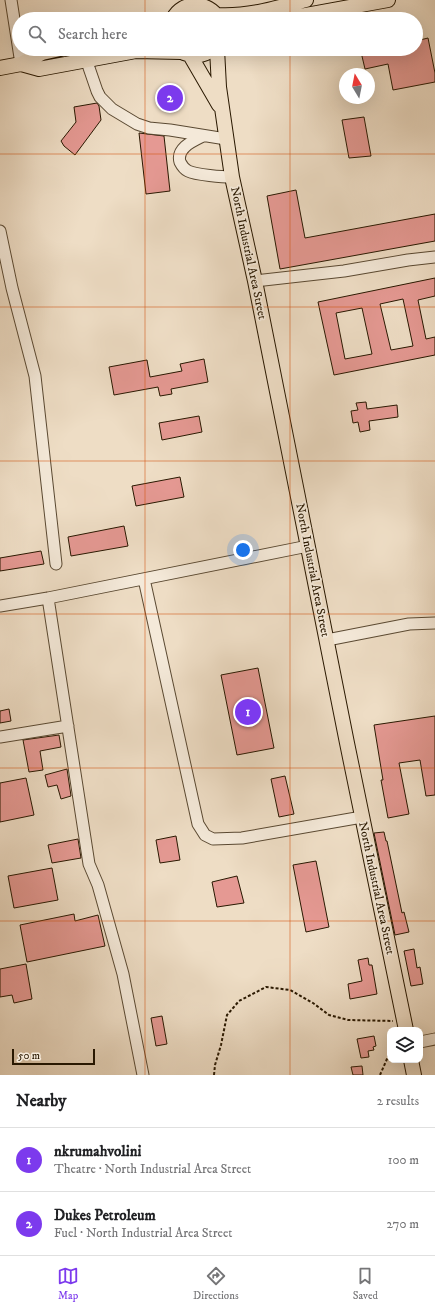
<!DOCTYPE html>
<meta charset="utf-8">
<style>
:root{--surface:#fff;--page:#f6f6f6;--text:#202124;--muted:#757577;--line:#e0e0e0;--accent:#7c3aed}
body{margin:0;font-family:"IM FELL DW Pica",serif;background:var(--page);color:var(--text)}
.controls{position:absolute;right:12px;bottom:12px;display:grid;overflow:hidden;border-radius:8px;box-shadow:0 4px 16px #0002}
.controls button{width:36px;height:36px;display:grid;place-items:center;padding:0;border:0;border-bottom:1px solid var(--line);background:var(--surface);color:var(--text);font:20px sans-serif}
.compass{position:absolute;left:339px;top:68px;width:36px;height:36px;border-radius:50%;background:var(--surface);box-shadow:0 4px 16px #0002;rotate:350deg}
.scale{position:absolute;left:12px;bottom:10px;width:83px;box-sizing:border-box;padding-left:4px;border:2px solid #291801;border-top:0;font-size:11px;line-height:14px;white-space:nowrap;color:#291801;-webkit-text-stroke:3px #f4e9d9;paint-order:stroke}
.you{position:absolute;left:243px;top:550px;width:14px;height:14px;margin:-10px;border:3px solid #fff;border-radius:50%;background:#1a73e8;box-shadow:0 0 0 6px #1a73e833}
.badge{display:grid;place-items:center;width:26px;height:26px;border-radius:50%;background:var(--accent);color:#fff;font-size:13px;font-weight:700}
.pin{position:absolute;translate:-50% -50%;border:2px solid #fff;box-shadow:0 1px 4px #0006}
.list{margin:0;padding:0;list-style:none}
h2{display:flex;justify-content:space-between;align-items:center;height:52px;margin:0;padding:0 16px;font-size:17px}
h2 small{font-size:13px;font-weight:400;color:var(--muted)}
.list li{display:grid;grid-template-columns:26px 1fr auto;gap:12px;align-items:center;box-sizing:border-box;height:64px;padding:0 16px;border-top:1px solid var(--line)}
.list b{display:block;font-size:15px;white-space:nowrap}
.list p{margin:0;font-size:13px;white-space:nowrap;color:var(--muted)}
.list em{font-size:13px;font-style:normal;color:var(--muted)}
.icon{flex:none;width:22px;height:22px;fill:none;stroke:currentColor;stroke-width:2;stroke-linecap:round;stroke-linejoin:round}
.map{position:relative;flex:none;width:435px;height:1075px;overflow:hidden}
.search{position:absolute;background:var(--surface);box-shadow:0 4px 16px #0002;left:12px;right:12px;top:12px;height:44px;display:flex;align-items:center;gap:10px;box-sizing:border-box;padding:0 14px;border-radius:22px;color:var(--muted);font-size:15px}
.sheet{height:180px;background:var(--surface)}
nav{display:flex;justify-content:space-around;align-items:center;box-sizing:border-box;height:56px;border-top:1px solid var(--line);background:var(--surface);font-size:11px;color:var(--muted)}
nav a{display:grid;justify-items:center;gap:2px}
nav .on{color:var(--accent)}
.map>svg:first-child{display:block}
.building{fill:#e59993;stroke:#291801;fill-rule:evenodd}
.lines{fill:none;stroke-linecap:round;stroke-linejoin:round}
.minor-casing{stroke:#5a4932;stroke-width:13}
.major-casing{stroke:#291801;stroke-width:16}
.path{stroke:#291801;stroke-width:2;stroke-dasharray:3 2;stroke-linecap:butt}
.minor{stroke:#f4e9d9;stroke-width:11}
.major{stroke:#eeddc5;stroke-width:14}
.grid{fill:none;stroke:#d5520b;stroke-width:1;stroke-opacity:0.55}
.labels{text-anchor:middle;stroke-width:3.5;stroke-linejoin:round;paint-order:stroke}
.street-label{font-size:12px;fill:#291801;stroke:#f4e9d9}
</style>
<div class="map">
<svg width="435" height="1075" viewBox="0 0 435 1075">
<rect width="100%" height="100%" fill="#eeddc5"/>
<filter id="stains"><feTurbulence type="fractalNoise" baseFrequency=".005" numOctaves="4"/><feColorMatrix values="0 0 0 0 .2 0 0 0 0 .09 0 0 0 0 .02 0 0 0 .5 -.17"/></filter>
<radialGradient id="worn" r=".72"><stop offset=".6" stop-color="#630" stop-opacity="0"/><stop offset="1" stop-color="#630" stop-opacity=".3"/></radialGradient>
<path class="building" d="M428 38 435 73V82L393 90 388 64 365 69 361 52 374 49H416V41Z
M97 103 99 106 101 120 75 155 64 146 61 141 76 122 74 107Z
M364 117 371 156 349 158 342 120Z
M139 133 164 136 170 191 146 194Z
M296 190 305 238 435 214V241L280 269 267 196Z
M435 278V296L418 300 426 339 435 337V355L334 375 318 302ZM403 299 413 346 391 350 380 304ZM362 308 372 354 345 359 336 313Z
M204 359 208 382 171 389 172 394 160 396 158 387 114 395 109 367 147 360 150 377 182 371 180 364Z
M366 402 367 409 397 405 398 417 369 421 370 430 360 432 358 422 353 423 351 411 358 410 356 403Z
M199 416 202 432 162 440 159 423Z
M180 477 184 497 136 506 132 486Z
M124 526 128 546 71 556 68 537Z
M41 551 44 564 0 571V558Z
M258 668 274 748 237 755 221 675Z
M9 709 11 721 0 723V711Z
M435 716V795L426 796 420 760 399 763 409 814 388 818 381 780H383L374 725Z
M59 735 61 747 40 751 43 770 29 772 23 740Z
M67 769 71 796 61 799 57 785 48 787 45 775Z
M285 776 294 814 279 817 271 779Z
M26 778 34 815 0 822V783Z
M384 832 386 841H387L402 913 404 912 409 932 395 935 374 833Z
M176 836 180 860 160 863 156 840Z
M78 839 81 858 52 863 48 845Z
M316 861 329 927 306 932 293 865Z
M52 868 58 900 14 908 8 876Z
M237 876 244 903 217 907 212 882Z
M74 914 75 921 98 915 105 946 27 962 20 925Z
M414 949 417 968 420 967 423 984 411 986 404 951Z
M368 958 369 965H372L377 994 350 999 348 984 362 981 358 960Z
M26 964 32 999 14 1003 12 995 0 997V969Z
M162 1016 167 1044 156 1046 151 1018Z
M374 1036 376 1046 373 1047 374 1050 368 1051 369 1057 361 1058 357 1039Z
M362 1066 363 1075H353L351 1067Z"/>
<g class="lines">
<g class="minor-casing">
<path id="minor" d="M11 0 21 64
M86 59 97 91 100 97 112 109 137 124 149 128 170 130 226 139
M203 136C193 141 176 148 180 162 182 166 184 169 188 171 196 175 223 177 232 177
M0 231 12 288 35 376 56 564
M255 281 344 271 408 260 435 257
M144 579 198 824 205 835 213 839 242 838 362 817
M48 598 89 864 98 885 123 974 143 1075
M0 606 48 598 308 546
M327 640 409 624 435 623
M0 737 68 726
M420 1042 435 1039"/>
</g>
<g class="major-casing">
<path id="major" d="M217 15C247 17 277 8 306 0
M173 19C182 0 209 1 219 19
M284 19 388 0
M217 49 219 87 232 177 255 281 347 743 406 1030
M184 53C194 57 204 56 213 49
M190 55 219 105
M21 64 39 69 136 51 181 52
M0 68 21 64 42 53 60 49
M411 1060 414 1075"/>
</g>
<path class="path" d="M214 1075 215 1065 221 1045 227 1015 239 1001 266 987 290 990 313 1003 329 1015 348 1020 393 1021
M380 1075 390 1052"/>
<use href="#minor" class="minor"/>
<use href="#major" class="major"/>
</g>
<path class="grid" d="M145 0V19M290 0V19M145 49V1075M290 49V1075M0 154H435M0 307H435M0 461H435M0 614H435M0 768H435M0 921H435"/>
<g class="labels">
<g class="street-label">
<text transform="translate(249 253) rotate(78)" y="4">North Industrial Area Street</text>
<text transform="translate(313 570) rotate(79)" y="4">North Industrial Area Street</text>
<text transform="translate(377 888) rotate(78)" y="4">North Industrial Area Street</text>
</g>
</g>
<rect width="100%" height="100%" filter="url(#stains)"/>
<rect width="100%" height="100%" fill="url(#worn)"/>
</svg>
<div class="controls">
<button><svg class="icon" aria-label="layers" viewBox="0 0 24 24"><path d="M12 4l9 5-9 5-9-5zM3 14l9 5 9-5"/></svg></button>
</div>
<svg class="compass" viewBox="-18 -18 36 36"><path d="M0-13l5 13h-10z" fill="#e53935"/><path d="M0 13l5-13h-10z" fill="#757577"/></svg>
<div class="scale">50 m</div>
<div class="you"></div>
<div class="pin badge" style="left:248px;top:712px">1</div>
<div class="pin badge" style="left:170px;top:98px">2</div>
<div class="search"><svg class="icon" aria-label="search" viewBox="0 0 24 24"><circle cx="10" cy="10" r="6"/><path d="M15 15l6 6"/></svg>Search here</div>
</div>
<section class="sheet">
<h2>Nearby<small>2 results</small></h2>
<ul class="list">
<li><span class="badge">1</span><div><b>nkrumahvolini</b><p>Theatre · North Industrial Area Street</p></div><em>100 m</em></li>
<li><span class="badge">2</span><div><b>Dukes Petroleum</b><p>Fuel · North Industrial Area Street</p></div><em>270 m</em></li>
</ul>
</section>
<nav>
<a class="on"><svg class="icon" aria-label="map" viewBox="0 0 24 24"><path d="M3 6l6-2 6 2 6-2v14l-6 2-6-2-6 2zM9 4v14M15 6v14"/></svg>Map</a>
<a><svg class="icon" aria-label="directions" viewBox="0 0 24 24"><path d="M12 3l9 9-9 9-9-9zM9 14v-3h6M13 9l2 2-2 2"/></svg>Directions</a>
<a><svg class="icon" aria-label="saved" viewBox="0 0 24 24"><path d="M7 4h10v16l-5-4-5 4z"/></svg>Saved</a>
</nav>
